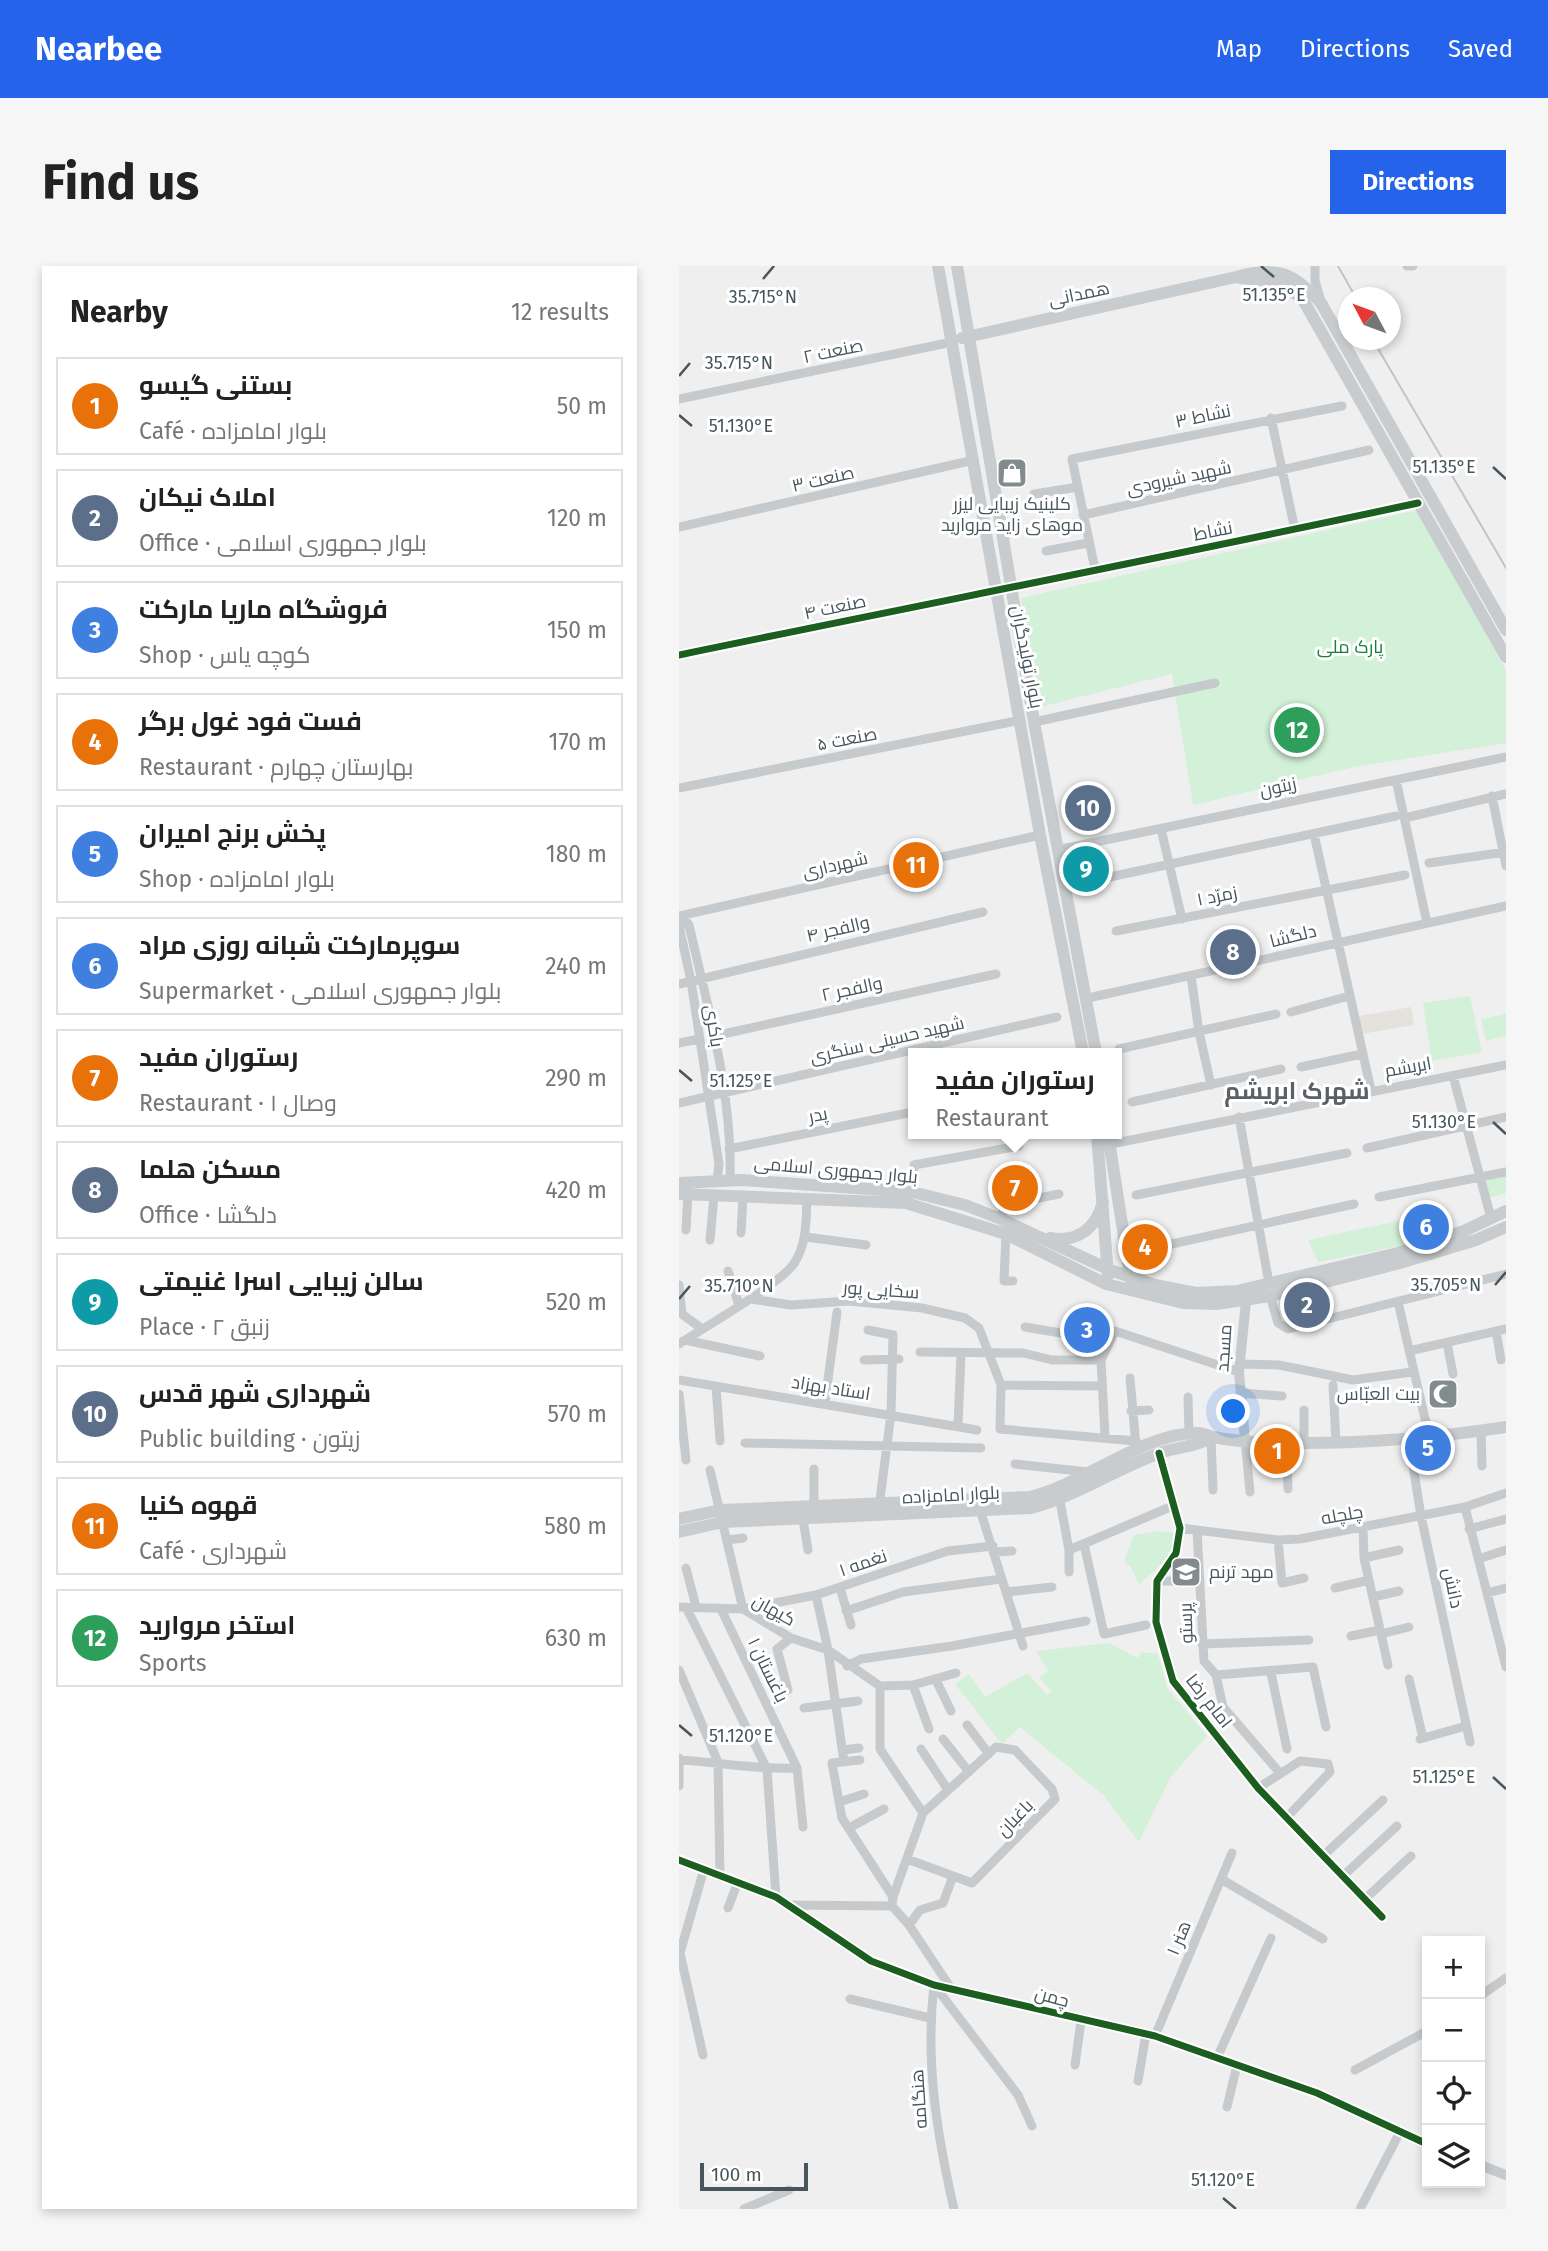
<!DOCTYPE html>
<meta charset="utf-8">
<style>
:root{--surface:#fff;--page:#f6f6f6;--text:#222;--muted:#767676;--line:#e0e0e0;--accent:#2563eb}
body{margin:0;font-family:"Fira Sans",Cairo,sans-serif;background:var(--page);color:var(--text)}
.controls{position:absolute;right:21px;bottom:21px;display:grid;overflow:hidden;border-radius:0px;box-shadow:0 4px 10px #0003}
.controls button{width:63px;height:63px;display:grid;place-items:center;padding:0;border:0;border-bottom:2px solid var(--line);background:var(--surface);color:var(--text);font:35px sans-serif}
.compass{position:absolute;left:659px;top:21px;width:63px;height:63px;border-radius:50%;background:var(--surface);box-shadow:0 4px 10px #0003;rotate:311deg}
.scale{position:absolute;left:21px;bottom:18px;width:108px;box-sizing:border-box;padding-left:7px;border:4px solid #46565c;border-top:0;font-size:19px;line-height:24px;white-space:nowrap;color:#46565c;-webkit-text-stroke:5px #fff;paint-order:stroke}
.you{position:absolute;left:555px;top:1146px;width:24px;height:24px;margin:-18px;border:5px solid #fff;border-radius:50%;background:#1a73e8;box-shadow:0 0 0 10px #1a73e833}
.badge{display:grid;place-items:center;width:46px;height:46px;border-radius:50%;background:var(--accent);color:#fff;font-size:23px;font-weight:700}
.pin{position:absolute;translate:-50% -50%;border:4px solid #fff;box-shadow:0 2px 7px #0006}
.popup{position:absolute;left:229px;top:782px;width:214px;height:91px;box-sizing:border-box;display:grid;place-content:center;border-radius:0px;background:var(--surface);filter:drop-shadow(0 2px 5px #0005);font-size:23px;white-space:nowrap;color:var(--muted)}
.popup b{font-size:26px;color:var(--text)}
.popup::after{content:'';position:absolute;left:50%;top:100%;margin-left:-14px;border:14px solid transparent;border-top-color:var(--surface)}
.list{margin:0;padding:0;list-style:none}
h2{display:flex;justify-content:space-between;align-items:center;height:91px;margin:0;padding:0 28px;font-size:30px}
h2 small{font-size:23px;font-weight:400;color:var(--muted)}
.list li{display:grid;grid-template-columns:46px 1fr auto;gap:21px;align-items:center;box-sizing:border-box;height:98px;margin:0 14px 14px;padding:0 14px;border:2px solid var(--line);border-radius:0px}
.list b{display:block;font-size:26px;white-space:nowrap}
.list p{margin:0;font-size:23px;white-space:nowrap;color:var(--muted)}
.list em{font-size:23px;font-style:normal;color:var(--muted)}
.icon{flex:none;width:38px;height:38px;fill:none;stroke:currentColor;stroke-width:2;stroke-linecap:round;stroke-linejoin:round}
.map{position:relative;flex:none;width:827px;height:1943px;overflow:hidden;border-radius:0px}
header{display:flex;align-items:center;gap:42px;box-sizing:border-box;height:98px;padding:0 35px;background:var(--accent);color:#fff}
header strong{font-size:33px}
nav{display:flex;gap:38px;margin-inline-start:auto;font-size:24px}
.intro{display:flex;align-items:center;justify-content:space-between;box-sizing:border-box;height:168px;padding:0 42px}
h1{margin:0;font-size:49px}
.button{padding:18px 32px;border-radius:0px;background:var(--accent);color:#fff;font-size:24px;font-weight:700}
main{display:flex;gap:42px;padding:0 42px}
aside{flex:1;background:var(--surface);border-radius:0px;box-shadow:0 4px 10px #0003}
.map>svg:first-child{display:block}
.commercial{fill:#e5e2dd}
.green{fill:#d3f0d8}
.water{fill:#a6ecef}
.lines{fill:none;stroke-linecap:round;stroke-linejoin:round}
.minor{stroke:#c6cacc;stroke-width:9}
.tertiary{stroke:#c6cacc;stroke-width:10}
.secondary{stroke:#c8ccce;stroke-width:12}
.rail{stroke:#c2c4c6;stroke-width:2}
.cycleway-casing{stroke:#fff;stroke-width:11}
.cycleway{stroke:#1b5e20;stroke-width:7}
.ticks{fill:none;stroke:#46565c;stroke-width:2.5}
.labels{text-anchor:middle;stroke-width:6;stroke-linejoin:round;paint-order:stroke}
.street-label{font-size:18px;fill:#46565c;stroke:#fff}
.poi-label{font-size:18px;fill:#46565c;stroke:#fff}
.park-label{font-size:18px;fill:#148137;stroke:#fff}
.district-label{font-size:24px;font-weight:bold;fill:#5b6064;stroke:#fff}
.ticks-label{font-size:18px;text-anchor:middle;fill:#46565c;stroke:#fff;stroke-width:6;stroke-linejoin:round;paint-order:stroke}
</style>
<header>
<strong>Nearbee</strong>
<nav><a>Map</a><a>Directions</a><a>Saved</a></nav>
</header>
<div class="intro"><h1>Find us</h1><a class="button">Directions</a></div>
<main>
<aside>
<h2>Nearby<small>12 results</small></h2>
<ul class="list">
<li><span class="badge" style="background:#e8710a">1</span><div><b>بستنی گیسو</b><p>Café · بلوار امامزاده</p></div><em>50 m</em></li>
<li><span class="badge" style="background:#5c6f8a">2</span><div><b>املاک نیکان</b><p>Office · بلوار جمهوری اسلامی</p></div><em>120 m</em></li>
<li><span class="badge" style="background:#3f7fe0">3</span><div><b>فروشگاه ماریا مارکت</b><p>Shop · کوچه یاس</p></div><em>150 m</em></li>
<li><span class="badge" style="background:#e8710a">4</span><div><b>فست فود غول برگر</b><p>Restaurant · بهارستان چهارم</p></div><em>170 m</em></li>
<li><span class="badge" style="background:#3f7fe0">5</span><div><b>پخش برنج امیران</b><p>Shop · بلوار امامزاده</p></div><em>180 m</em></li>
<li><span class="badge" style="background:#3f7fe0">6</span><div><b>سوپرمارکت شبانه روزی مراد</b><p>Supermarket · بلوار جمهوری اسلامی</p></div><em>240 m</em></li>
<li><span class="badge" style="background:#e8710a">7</span><div><b>رستوران مفید</b><p>Restaurant · وصال ۱</p></div><em>290 m</em></li>
<li><span class="badge" style="background:#5c6f8a">8</span><div><b>مسکن هلما</b><p>Office · دلگشا</p></div><em>420 m</em></li>
<li><span class="badge" style="background:#0f9aa8">9</span><div><b>سالن زیبایی اسرا غنیمتی</b><p>Place · زنبق ۲</p></div><em>520 m</em></li>
<li><span class="badge" style="background:#5c6f8a">10</span><div><b>شهرداری شهر قدس</b><p>Public building · زیتون</p></div><em>570 m</em></li>
<li><span class="badge" style="background:#e8710a">11</span><div><b>قهوه کنیا</b><p>Café · شهرداری</p></div><em>580 m</em></li>
<li><span class="badge" style="background:#2e9e5b">12</span><div><b>استخر مروارید</b><p>Sports</p></div><em>630 m</em></li>
</ul>
</aside>
<div class="map">
<svg width="827" height="1943" viewBox="0 0 827 1943">
<rect width="100%" height="100%" fill="#f0efef"/>
<path class="commercial" d="M732 741 735 759 683 768 680 750Z"/>
<path class="green" d="M738 244 827 404V477L675 501 514 539 493 408 361 441 342 332Z
M791 730 803 786 753 795 744 737Z
M827 748V770L807 775 802 753Z
M827 910V927L810 932 806 915Z
M733 952 741 976 639 996 629 974Z
M479 1265 495 1267C494 1292 478 1303 460 1318L452 1301 445 1295 455 1269Z
M430 1377 458 1392 463 1386 479 1388 488 1422 528 1470 491 1512 460 1576 425 1530 341 1461 323 1478 276 1418 290 1408 306 1431 348 1407 368 1429 372 1425 360 1412 369 1404 357 1385Z"/>
<path class="water" d="M628 441 636 480 609 484 600 448Z"/>
<g class="lines">
<path class="minor" d="M636 0V15L642 35
M728 0H734
M0 133 273 76
M592 152 616 264
M355 228 399 221
M404 249 690 184
M0 261 295 194
M367 285 409 277
M416 303 393 193 663 140
M355 456 536 417
M717 514 748 657
M0 522 342 454
M813 530 827 600
M730 551 827 528
M482 563 503 653
M635 568 692 824
M378 584 827 491
M750 597 827 586
M426 612 717 550
M0 650 361 569
M3 650 10 659C29 742 54 829 51 915
M3 650 1 664 12 715 40 898 38 916
M437 665 726 609
M512 710 520 766 532 819
M0 718 304 646
M409 732 827 640
M612 746 670 730
M35 770 317 708
M0 777 20 773
M440 783 597 748
M622 801 683 788
M774 810 812 952
M453 836 602 803
M0 837 378 751
M560 851 590 1017
M427 879 827 799
M688 882 827 851
M50 883 234 846
M233 926 235 899 340 880
M457 929 668 887
M700 931 827 906
M322 953 325 939 380 928
M7 964 9 927
M62 967 64 932
M327 968 325 1015H334
M127 971 187 979
M31 974 35 930
M479 981 675 938
M49 1005 60 1039
M0 1019 3 1048
M591 1030 599 1057 609 1063 827 1008
M72 1033 112 1039 170 1035 243 1042 286 1052 300 1062 322 1119 321 1163 457 1175
M719 1036 750 1170
M0 1046 22 1062
M346 1061 430 1075
M189 1064 214 1069 212 1148 200 1241
M817 1065 822 1094
M6 1074 81 1090
M768 1077 774 1108
M0 1078C24 1062 105 1016 116 996 128 976 127 955 128 932
M730 1085 827 1063
M241 1086 344 1087 373 1094H422
M185 1094 220 1093
M560 1098 600 1099 674 1114 733 1106
M451 1112 457 1180
M0 1114 298 1164
M322 1119 422 1120
M654 1119 657 1177
M37 1121 41 1175
M561 1127 603 1130
M0 1128 7 1194
M509 1131 510 1168
M146 1136 158 1046
M452 1145 470 1144
M279 1160 282 1088
M802 1165 803 1200
M426 1170 422 1094 436 1065 560 1106
M532 1171 534 1224
M566 1174 571 1226
M730 1174 742 1250 791 1476
M66 1177 302 1182
M607 1177 609 1223
M625 1177V1144
M480 1187 501 1262 497 1287 478 1315 477 1356 494 1415 579 1522 703 1651
M336 1198 409 1206
M135 1203V1239
M31 1204 64 1343
M381 1235 390 1284V1306
M786 1241 827 1401
M302 1247 344 1380
M124 1254 129 1284
M501 1262 599 1274 621 1273 786 1241 827 1227
M684 1262 685 1292 709 1399
M790 1263 827 1253
M518 1264 525 1395 537 1409 544 1441 600 1506
M48 1274 64 1272
M599 1274 603 1317 625 1312
M405 1278 425 1368 467 1359
M390 1284 496 1239
M316 1286 333 1285
M685 1292 720 1284
M799 1293 827 1284
M7 1302 17 1341
M478 1315H521
M161 1322 172 1359
M656 1322 690 1314
M327 1326 373 1321
M808 1327 827 1322
M137 1329 149 1384 165 1496
M694 1331 720 1325
M0 1341 64 1343 137 1329 269 1285 314 1280
M7 1341 88 1503 97 1631
M42 1343 118 1502 124 1561
M64 1343 112 1372 149 1384 201 1420 234 1419 277 1407
M167 1345 224 1326 322 1313
M702 1368 730 1361
M672 1370 701 1364
M523 1378 630 1374
M168 1400 182 1393 273 1380 407 1355
M0 1404 39 1496 41 1611
M592 1407 608 1483
M537 1409 634 1401 647 1461
M730 1413 744 1472
M257 1414 272 1445
M234 1419 250 1463
M201 1420V1483L244 1547
M109 1424 98 1383 112 1372
M125 1442 179 1435
M288 1459 310 1488
M264 1473 290 1506
M741 1473 787 1460
M242 1483 269 1524
M164 1484 180 1482
M0 1492V1520
M0 1494C40 1496 78 1504 118 1502
M181 1494 153 1497 163 1552 214 1631
M579 1522 621 1495 649 1498 651 1506 608 1551
M160 1536 185 1528
M170 1562 205 1543
M644 1590 704 1534
M664 1610 718 1560
M542 1613 644 1673
M686 1633 732 1590
M109 1639 213 1640
M213 1640 214 1631 244 1547 317 1481 336 1484 373 1523 376 1533 293 1617 228 1593
M213 1640 230 1659 271 1721
M49 1642 58 1618
M230 1659 241 1644 264 1637 274 1610
M255 1719C246 1795 258 1869 275 1943
M255 1719 339 1829 353 1860
M801 1730 827 1712
M171 1733 251 1752
M476 1770 553 1587
M24 1789 1 1687 25 1603
M538 1792 592 1672
M396 1799 402 1755
M676 1804 748 1765
M459 1815 467 1768
M548 1841 558 1799
M65 1943 110 1924
M681 1943 721 1866"/>
<path class="tertiary" d="M0 389C246 338 493 290 739 237
M566 1174 560 1106 567 1035
M0 1594 97 1631 192 1695 255 1719 476 1770 638 1827 748 1878
M801 1899 827 1909"/>
<path class="secondary" d="M259 0 361 569 404 787
M278 0 355 456 417 787
M561 12 597 16 623 32 827 391
M283 72 557 11C598 0 614 6 642 37L827 364
M418 868 429 1010
M429 868 452 1016
M0 917 63 914 233 926 286 939 322 953 431 1004 476 1019 517 1027 558 1025 719 987 785 965 827 945
M0 928 227 937 327 968 427 1018 504 1037 537 1038 591 1030 721 997 797 974 827 961
M371 972C399 977 417 962 424 936
M0 1253 41 1244 351 1231C406 1218 464 1166 520 1167 525 1167 529 1170 534 1171 558 1176 585 1177 609 1177 682 1178 755 1172 827 1161
M0 1266 44 1256 352 1242C398 1230 436 1203 481 1187 497 1181 518 1181 532 1171"/>
<path class="rail" d="M659 0 677 32
M694 74 827 302"/>
<g class="cycleway-casing">
<path id="cycleway" d="M0 389C246 338 493 290 739 237
M480 1187 501 1262 497 1287 478 1315 477 1356 494 1415 579 1522 703 1651
M0 1594 97 1631 192 1695 255 1719 476 1770 638 1827 748 1878"/>
</g>
<use href="#cycleway" class="cycleway"/>
</g>
<path class="ticks" d="M582 0 595 11M84 13 95 0M0 110 11 97M0 149 13 160M814 201 827 213M0 804 13 815M814 856 827 868M816 1019 827 1006M0 1033 11 1020M0 1459 13 1470M814 1511 827 1523M544 1932 557 1943"/>
<defs>
<g id="shop-square" transform="scale(1.575)"><rect x="-9" y="-9" width="18" height="18" rx="4" fill="#828c8f" stroke="#fff"/><path d="M-5-2.5h2.3a2.7 3.5 0 0 1 5.4 0H5L5.5 6h-11ZM-1.5-2.5h3a1.5 2.3 0 0 0-3 0Z" fill="#fff"/></g>
<g id="mosque-square" transform="scale(1.575)"><rect x="-9" y="-9" width="18" height="18" rx="4" fill="#828c8f" stroke="#fff"/><path d="M3.5-4.9A6 6 0 1 0 3.5 4.9A5 5 0 1 1 3.5-4.9Z" fill="#fff"/></g>
<g id="school-square" transform="scale(1.575)"><rect x="-9" y="-9" width="18" height="18" rx="4" fill="#828c8f" stroke="#fff"/><path d="M0-5L7-2L0 1L-7-2ZM-4 1L0 2.5L4 1V4Q0 6-4 4Z" fill="#fff"/></g>
</defs>
<g fill-rule="evenodd">
<use href="#shop-square" x="333" y="207"/>
<use href="#mosque-square" x="764" y="1128"/>
<use href="#school-square" x="507" y="1306"/>
</g>
<g class="labels">
<g class="street-label">
<text transform="translate(400 28) rotate(-12)" y="6">همدانی</text>
<text transform="translate(154 85) rotate(-12)" y="6">صنعت ۲</text>
<text transform="translate(524 150) rotate(-12)" y="6">نشاط ۳</text>
<text transform="translate(500 212) rotate(-12)" y="6">شهید شیرودی</text>
<text transform="translate(144 213) rotate(-13)" y="6">صنعت ۳</text>
<text transform="translate(534 265) rotate(-11)" y="6">نشاط</text>
<text transform="translate(156 341) rotate(-12)" y="6">صنعت ۴</text>
<text transform="translate(348 391) rotate(79)" y="6">بلوار تولیدگران</text>
<text transform="translate(168 473) rotate(-11)" y="6">صنعت ۵</text>
<text transform="translate(599 521) rotate(-12)" y="6">زیتون</text>
<text transform="translate(156 599) rotate(-13)" y="6">شهرداری</text>
<text transform="translate(538 630) rotate(-11)" y="6">زمرّد ۱</text>
<text transform="translate(159 663) rotate(-13)" y="6">والفجر ۴</text>
<text transform="translate(614 670) rotate(-14)" y="6">دلگشا</text>
<text transform="translate(173 723) rotate(-12)" y="6">والفجر ۲</text>
<text transform="translate(35 760) rotate(81)" y="6">باکری</text>
<text transform="translate(208 774) rotate(-13)" y="6">شهید حسینی سنگری</text>
<text transform="translate(729 801) rotate(-10)" y="6">ابریشم</text>
<text transform="translate(139 849) rotate(-11)" y="6">پدر</text>
<text transform="translate(157 904) rotate(5)" y="6">بلوار جمهوری اسلامی</text>
<text transform="translate(202 1024) rotate(4)" y="6">سخایی پور</text>
<text transform="translate(545 1082) rotate(-86)" y="6">مسجد</text>
<text transform="translate(152 1122) rotate(9)" y="6">استاد بهزاد</text>
<text transform="translate(272 1229) rotate(-3)" y="6">بلوار امامزاده</text>
<text transform="translate(663 1249) rotate(-10)" y="6">چلچله</text>
<text transform="translate(184 1297) rotate(-19)" y="6">نغمه ۱</text>
<text transform="translate(774 1322) rotate(78)" y="6">دانش</text>
<text transform="translate(95 1344) rotate(29)" y="6">کیهان</text>
<text transform="translate(507 1357) rotate(-92)" y="6">پرستو</text>
<text transform="translate(89 1404) rotate(64)" y="6">باغستان ۱</text>
<text transform="translate(530 1435) rotate(52)" y="6">امام رضا</text>
<text transform="translate(336 1552) rotate(-46)" y="6">باغبان</text>
<text transform="translate(500 1672) rotate(-67)" y="6">هنر ۱</text>
<text transform="translate(373 1731) rotate(15)" y="6">چمن</text>
<text transform="translate(240 1833) rotate(-94)" y="6">هنگامه</text>
</g>
<g class="poi-label">
<text x="333" y="244">کلینیک زیبایی لیزر<tspan x="333" dy="21">موهای زاید مروارید</tspan></text>
<text x="741" y="1134" text-anchor="end">بیت العبّاس</text>
<text x="530" y="1312" text-anchor="start">مهد ترنم</text>
</g>
<g class="park-label">
<text x="671" y="387">پارک ملی</text>
</g>
<g class="district-label">
<text x="618" y="833">شهرک ابریشم</text>
</g>
</g>
<g class="ticks-label">
<text x="595" y="35">51.135°E</text>
<text x="84" y="37">35.715°N</text>
<text x="60" y="103">35.715°N</text>
<text x="62" y="166">51.130°E</text>
<text x="765" y="207">51.135°E</text>
<text x="62" y="821">51.125°E</text>
<text x="765" y="862">51.130°E</text>
<text x="767" y="1025">35.705°N</text>
<text x="60" y="1026">35.710°N</text>
<text x="62" y="1476">51.120°E</text>
<text x="765" y="1517">51.125°E</text>
<text x="544" y="1920">51.120°E</text>
</g>
</svg>
<div class="controls">
<button>+</button>
<button>−</button>
<button><svg class="icon" aria-label="locate" viewBox="0 0 24 24"><circle cx="12" cy="12" r="6"/><path d="M12 2v4M12 18v4M2 12h4M18 12h4"/></svg></button>
<button><svg class="icon" aria-label="layers" viewBox="0 0 24 24"><path d="M12 4l9 5-9 5-9-5zM3 14l9 5 9-5"/></svg></button>
</div>
<svg class="compass" viewBox="-18 -18 36 36"><path d="M0-13l5 13h-10z" fill="#e53935"/><path d="M0 13l5-13h-10z" fill="#767676"/></svg>
<div class="scale">100 m</div>
<div class="you"></div>
<div class="pin badge" style="left:598px;top:1185px;background:#e8710a">1</div>
<div class="pin badge" style="left:628px;top:1039px;background:#5c6f8a">2</div>
<div class="pin badge" style="left:408px;top:1064px;background:#3f7fe0">3</div>
<div class="pin badge" style="left:466px;top:981px;background:#e8710a">4</div>
<div class="pin badge" style="left:749px;top:1182px;background:#3f7fe0">5</div>
<div class="pin badge" style="left:747px;top:961px;background:#3f7fe0">6</div>
<div class="pin badge" style="left:336px;top:922px;background:#e8710a">7</div>
<div class="popup"><b>رستوران مفید</b>Restaurant</div>
<div class="pin badge" style="left:554px;top:686px;background:#5c6f8a">8</div>
<div class="pin badge" style="left:407px;top:603px;background:#0f9aa8">9</div>
<div class="pin badge" style="left:409px;top:542px;background:#5c6f8a">10</div>
<div class="pin badge" style="left:237px;top:599px;background:#e8710a">11</div>
<div class="pin badge" style="left:618px;top:464px;background:#2e9e5b">12</div>
</div>
</main>
